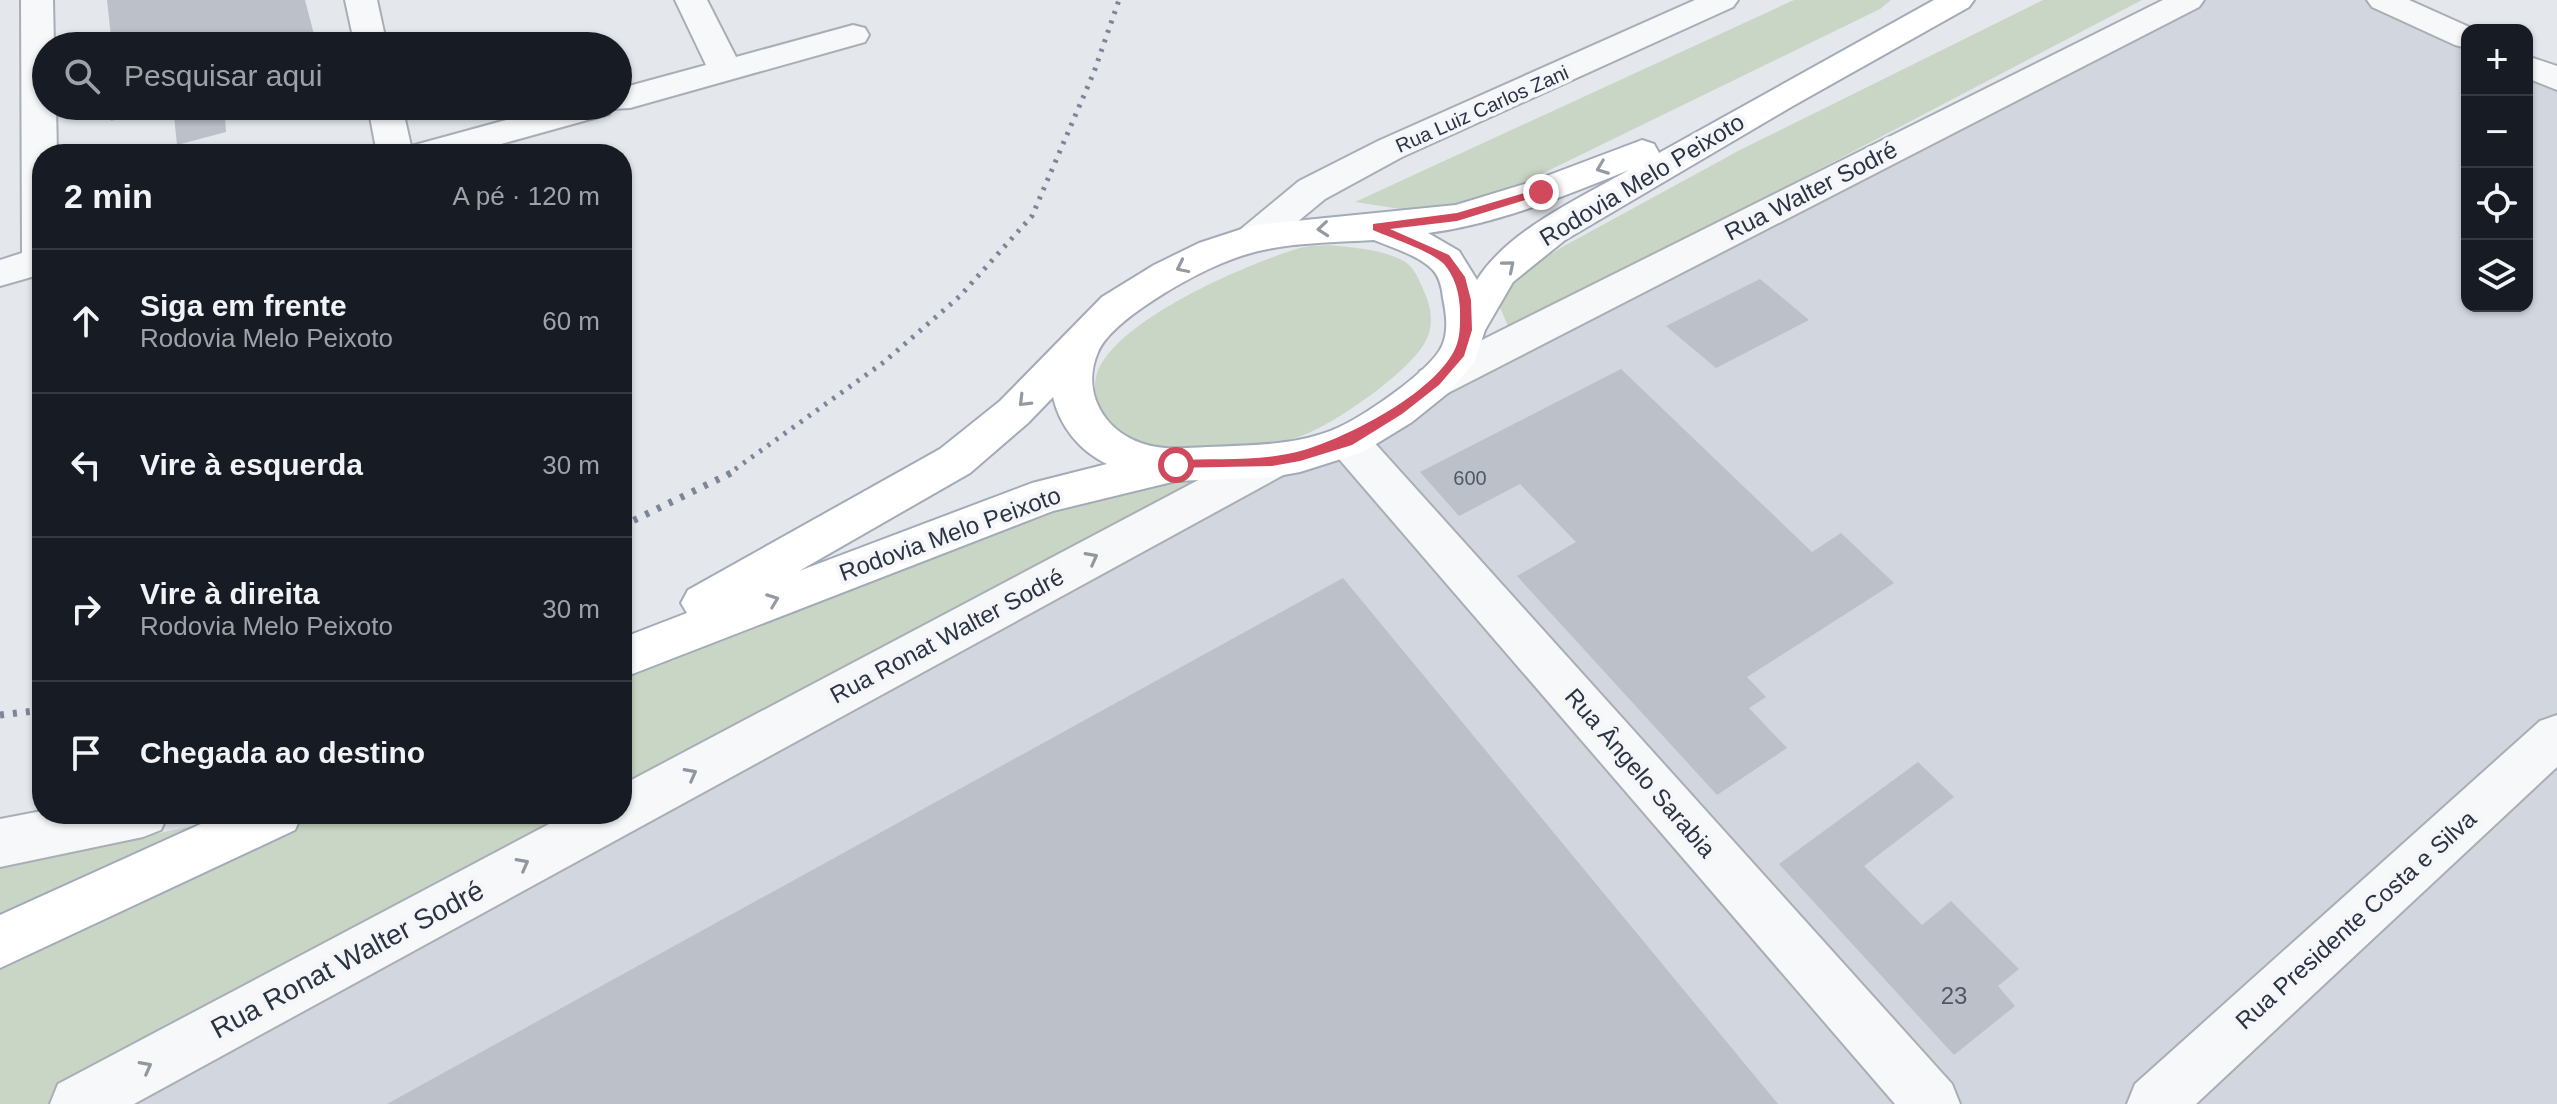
<!DOCTYPE html>
<html lang="pt">
<meta charset="utf-8">
<style>
:root{--surface:#171b24;--page:#242831;--text:#f1f3f6;--muted:#9ea1a6;--line:#363941}
body{margin:0;font-family:Arial,sans-serif;background:var(--page);color:var(--text)}
.controls{position:absolute;right:24px;top:24px;display:grid;overflow:hidden;border-radius:16px;box-shadow:0 2px 6px #0004}
.controls button{width:72px;height:72px;display:grid;place-items:center;padding:0;border:0;border-bottom:2px solid var(--line);background:var(--surface);color:var(--text);font:40px sans-serif}
.stop{position:absolute;width:24px;height:24px;margin:-18px;border:6px solid #d0495d;border-radius:50%;background:#fff}
.stop.end{background:#d0495d;border-color:#fff;box-shadow:0 2px 8px #0008}
.list{margin:0;padding:0;list-style:none}
h2{display:flex;justify-content:space-between;align-items:center;height:104px;margin:0;padding:0 32px;font-size:34px}
h2 small{font-size:26px;font-weight:400;color:var(--muted)}
.list li{display:grid;grid-template-columns:52px 1fr auto;gap:24px;align-items:center;box-sizing:border-box;height:144px;padding:0 32px;border-top:2px solid var(--line)}
.list b{display:block;font-size:30px;white-space:nowrap}
.list p{margin:0;font-size:26px;white-space:nowrap;color:var(--muted)}
.list em{font-size:26px;font-style:normal;color:var(--muted)}
.icon{flex:none;width:44px;height:44px;fill:none;stroke:currentColor;stroke-width:2;stroke-linecap:round;stroke-linejoin:round}
.map{position:relative;flex:none;width:2557px;height:1104px;overflow:hidden}
.search{position:absolute;background:var(--surface);box-shadow:0 2px 6px #0004;left:32px;top:32px;width:600px;height:88px;display:flex;align-items:center;gap:20px;box-sizing:border-box;padding:0 28px;border-radius:44px;color:var(--muted);font-size:30px}
.panel{position:absolute;background:var(--surface);box-shadow:0 2px 6px #0004;left:32px;top:144px;width:600px;height:680px;border-radius:32px}
.map>svg:first-child{display:block}
.built{fill:#d2d6de}
.green{fill:#c9d6c5}
.building{fill:#bbc0c9}
.lines{fill:none;stroke-linecap:round;stroke-linejoin:round}
.street-casing{stroke:#a9aeb6;stroke-width:4}
.primary-casing{stroke:#a3abb8;stroke-width:4}
.street{fill:#f7f8fa;fill-rule:evenodd}
.primary{fill:#fff;fill-rule:evenodd}
.rail-far1{stroke:#7d8696;stroke-width:5;stroke-dasharray:3 7;stroke-linecap:butt}
.rail{stroke:#7d8696;stroke-width:7;stroke-dasharray:4 9;stroke-linecap:butt}
.oneway{stroke:#959aa2}
.oneway2{stroke:#91969f}
.route{fill:#d0495d}
.labels{text-anchor:middle;stroke-width:8;stroke-linejoin:round;paint-order:stroke}
.far-street-label{font-size:20px;fill:#2b3444;stroke:#f4f6f9}
.number-label{font-size:20px;fill:#4f5765}
.street-label{font-size:24px;fill:#2b3444;stroke:#f4f6f9}
.near-number-label{font-size:24px;fill:#4f5765}
.near-street-label{font-size:28px;fill:#2b3444;stroke:#f4f6f9}
</style>
<div class="map">
<svg width="2557" height="1104" viewBox="0 0 2557 1104">
<rect width="100%" height="100%" fill="#e4e7ec"/>
<path class="built" d="M2192 0H2378L2467 41V306H2527V69L2557 83V1104H90Z"/>
<path class="green" d="M1794 0H1891L1880 9 1515 187 1445 211H1414L1355 202Z
M2043 0H2142L1510 331 1499 305 1511 278 1564 246 1740 150Z
M1331 245C1355 248 1380 249 1402 260 1414 266 1418 278 1423 289 1430 304 1434 320 1428 336 1417 368 1333 425 1301 436 1274 445 1239 456 1211 455 1181 453 1151 447 1121 444 1106 424 1090 404 1096 377 1109 322 1249 263 1300 248 1310 245 1321 246 1331 245Z
M1348 441 58 1104H0V961L297 814H622V659L1035 508Z
M249 814 0 936V867Z"/>
<path class="building" d="M107 0H305L317 46H112Z
M110 106H165L111 121Z
M173 106H270L225 117 226 132 177 145Z
M1760 279 1809 320 1716 368 1666 326Z
M1621 369 1812 552 1841 533 1894 583 1747 677 1766 697 1749 708 1787 748 1717 795 1517 576 1576 542 1520 484 1459 516 1420 472Z
M1343 578 1778 1104H387Z
M1918 762 1954 797 1864 866 1922 925 1951 901 2019 969 1998 986 2015 1006 1954 1055 1779 864Z"/>
<g class="lines">
<g class="street-casing">
<path id="street" d="M21 0H53L54 46H46V106H56L57 154H42V274L0 286V260L22 253Z
M345 0H377L387 46H355Z
M675 0H707L736 57 853 25 865 28 869 35 865 42 630 108 612 109 609 114 465 154H377L368 106H402L411 146 557 106H618V89L706 65Z
M1695 0H1738L1733 7 1402 157 1325 199 1267 247 1254 251 1241 247 1235 238 1241 229 1299 181 1378 141Z
M2163 0H2204L2199 7 1448 393 1434 397 1420 393 1414 382 1420 371Z
M2367 0H2409L2476 30H2467V48L2455 45 2372 7Z
M2527 56 2557 66V90L2527 78Z
M1348 425 1363 430 1952 1084 1960 1104H1895L1333 452 1327 441 1333 430Z
M1272 445 1287 449 1293 461 1287 473 134 1104H50L58 1084 568 814H622V785L1257 449Z
M2557 715V767L2196 1104H2127L2135 1084 2540 721Z
M42 811V814H168L161 830 143 837 0 867V819Z"/>
</g>
<g class="primary-casing">
<path id="primary" d="M1934 0H1974L1969 7 1791 107 1565 240 1513 282 1485 330 1474 363 1448 393 1412 422 1363 452 1300 472 1272 477 1176 481 1053 511 622 678V638L687 613 681 603 688 590 940 449 1000 401 1102 297 1154 265 1199 243 1254 225 1456 205 1528 183 1642 140 1654 144 1659 153ZM1629 170C1580 198 1507 231 1477 280L1459 251 1428 233C1498 224 1564 196 1629 170ZM1374 240C1393 248 1418 255 1433 270 1440 278 1442 288 1443 298 1446 313 1449 331 1442 346 1430 372 1360 419 1333 430 1292 446 1250 445 1207 447 1185 448 1163 451 1141 443 1103 430 1081 391 1098 352 1112 319 1192 275 1225 262 1271 242 1324 243 1374 240ZM1053 397C1060 427 1080 451 1107 464L1032 483 799 571 970 473 1028 423Z
M223 814H302L295 830 0 968V915Z"/>
</g>
<use href="#street" class="street"/>
<use href="#primary" class="primary"/>
<path class="rail-far1" d="M727 475 884 362 960 296 1032 216 1094 72 1119 0"/>
<path class="rail" d="M622 526 731 473
M0 715 42 710"/>
</g>
<defs><path id="oneway-chevron" d="M-2-3.5L2.5 0L-2 3.5" fill="none" stroke-width="1.6" stroke-linecap="round" stroke-linejoin="round" transform="scale(2)"/></defs>
<g class="oneway">
<use href="#oneway-chevron" transform="translate(1602 168) rotate(159)"/>
<use href="#oneway-chevron" transform="translate(1323 229) rotate(175)"/>
<use href="#oneway-chevron" transform="translate(1509 266) rotate(-40)"/>
<use href="#oneway-chevron" transform="translate(1182 267) rotate(154)"/>
<use href="#oneway-chevron" transform="translate(1024 401) rotate(135)"/>
<use href="#oneway-chevron" transform="translate(773 600) rotate(-21)"/>
</g>
<g class="oneway2">
<use href="#oneway-chevron" transform="translate(1092 558) rotate(-28)"/>
<use href="#oneway-chevron" transform="translate(691 774) rotate(-28)"/>
<use href="#oneway-chevron" transform="translate(523 864) rotate(-28)"/>
<use href="#oneway-chevron" transform="translate(146 1067) rotate(-28)"/>
</g>
<path class="route" d="M1541 188 1546 192 1545 194 1457 221 1390 229 1449 255 1465 277 1471 300 1472 330 1464 356 1439 385 1402 414 1352 445 1300 461 1272 466 1171 468V461L1176 460C1217 458 1263 462 1304 450 1348 437 1432 394 1454 351 1461 338 1460 323 1460 309 1459 292 1455 277 1444 264 1431 251 1391 238 1373 230V224L1457 213Z"/>
<g class="labels">
<g class="far-street-label">
<text transform="translate(1482 109) rotate(-24)" y="7">Rua Luiz Carlos Zani</text>
</g>
<g class="number-label">
<text x="1470" y="485">600</text>
</g>
<g class="street-label">
<text transform="translate(1642 180) rotate(-31)" y="8">Rodovia Melo Peixoto</text>
<text transform="translate(1811 191) rotate(-27)" y="8">Rua Walter Sodré</text>
<text transform="translate(950 534) rotate(-20)" y="8">Rodovia Melo Peixoto</text>
<text transform="translate(947 636) rotate(-28)" y="8">Rua Ronat Walter Sodré</text>
<text transform="translate(1640 773) rotate(49)" y="8">Rua Ângelo Sarabia</text>
<text transform="translate(2356 920) rotate(-42)" y="8">Rua Presidente Costa e Silva</text>
</g>
<g class="near-number-label">
<text x="1954" y="1004">23</text>
</g>
<g class="near-street-label">
<text transform="translate(347 959) rotate(-28)" y="10">Rua Ronat Walter Sodré</text>
</g>
</g>
</svg>
<div class="controls">
<button>+</button>
<button>−</button>
<button><svg class="icon" aria-label="locate" viewBox="0 0 24 24"><circle cx="12" cy="12" r="6"/><path d="M12 2v4M12 18v4M2 12h4M18 12h4"/></svg></button>
<button><svg class="icon" aria-label="layers" viewBox="0 0 24 24"><path d="M12 4l9 5-9 5-9-5zM3 14l9 5 9-5"/></svg></button>
</div>
<div class="stop" style="left:1176px;top:465px"></div>
<div class="stop end" style="left:1541px;top:192px"></div>
<div class="search"><svg class="icon" aria-label="search" viewBox="0 0 24 24"><circle cx="10" cy="10" r="6"/><path d="M15 15l6 6"/></svg>Pesquisar aqui</div>
<section class="panel">
<h2>2 min<small>A pé · 120 m</small></h2>
<ul class="list">
<li><svg class="icon" aria-label="ahead" viewBox="0 0 24 24"><path d="M12 20V5M6 11l6-6 6 6"/></svg><div><b>Siga em frente</b><p>Rodovia Melo Peixoto</p></div><em>60 m</em></li>
<li><svg class="icon" aria-label="left" viewBox="0 0 24 24"><path d="M17 20v-9H6M10 6l-5 5 5 5"/></svg><div><b>Vire à esquerda</b></div><em>30 m</em></li>
<li><svg class="icon" aria-label="right" viewBox="0 0 24 24"><path d="M7 20v-9h11M14 6l5 5-5 5"/></svg><div><b>Vire à direita</b><p>Rodovia Melo Peixoto</p></div><em>30 m</em></li>
<li><svg class="icon" aria-label="arrive" viewBox="0 0 24 24"><path d="M6 21V4h12l-3 4 3 4H6"/></svg><div><b>Chegada ao destino</b></div></li>
</ul>
</section>
</div>
